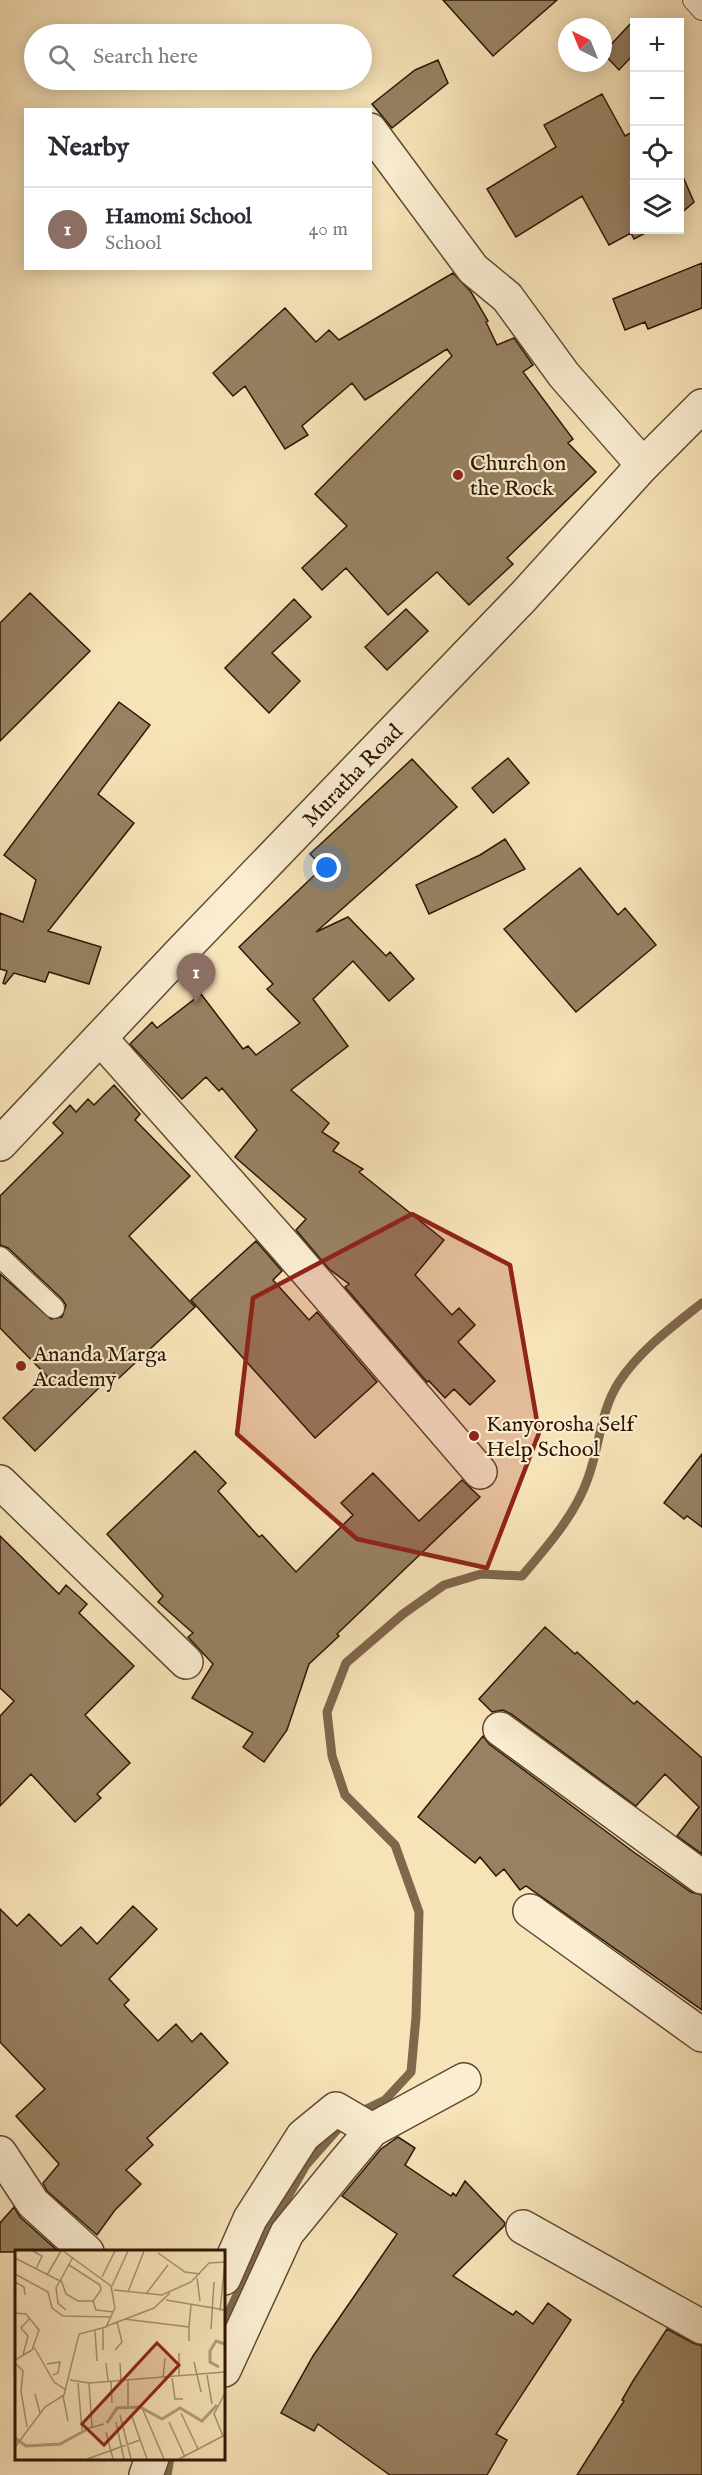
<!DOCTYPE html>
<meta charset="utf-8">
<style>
:root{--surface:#fff;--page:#f2f2f3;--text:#2b2b33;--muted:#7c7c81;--line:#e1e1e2;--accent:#8f2418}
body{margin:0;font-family:"IM FELL English",serif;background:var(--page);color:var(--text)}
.controls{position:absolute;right:18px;top:18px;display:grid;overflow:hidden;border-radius:0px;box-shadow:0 3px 15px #0003}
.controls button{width:54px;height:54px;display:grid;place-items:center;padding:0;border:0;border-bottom:2px solid var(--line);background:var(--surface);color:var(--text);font:30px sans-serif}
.compass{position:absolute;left:558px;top:18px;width:54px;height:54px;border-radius:50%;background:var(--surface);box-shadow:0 3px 15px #0003;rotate:317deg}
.you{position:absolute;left:327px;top:868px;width:21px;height:21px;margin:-15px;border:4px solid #fff;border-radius:50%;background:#1a73e8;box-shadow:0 0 0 9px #1a73e833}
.badge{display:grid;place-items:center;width:39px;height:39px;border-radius:50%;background:var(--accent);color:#fff;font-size:20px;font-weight:700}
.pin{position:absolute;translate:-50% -50px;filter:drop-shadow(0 2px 3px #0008)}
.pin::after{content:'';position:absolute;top:32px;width:21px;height:18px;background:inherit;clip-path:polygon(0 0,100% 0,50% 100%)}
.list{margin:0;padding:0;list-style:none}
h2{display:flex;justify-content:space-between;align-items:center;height:78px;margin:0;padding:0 24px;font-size:26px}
h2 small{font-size:20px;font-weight:400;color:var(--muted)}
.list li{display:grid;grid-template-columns:39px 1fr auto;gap:18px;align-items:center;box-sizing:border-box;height:84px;padding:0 24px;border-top:2px solid var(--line)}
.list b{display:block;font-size:22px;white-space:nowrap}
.list p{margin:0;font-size:20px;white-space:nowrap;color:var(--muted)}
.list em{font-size:20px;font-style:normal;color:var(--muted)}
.icon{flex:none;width:33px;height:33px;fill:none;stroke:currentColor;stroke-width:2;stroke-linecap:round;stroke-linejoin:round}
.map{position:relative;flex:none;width:702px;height:2475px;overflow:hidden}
.search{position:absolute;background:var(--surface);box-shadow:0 3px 15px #0003;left:24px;top:24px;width:348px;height:66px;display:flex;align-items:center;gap:15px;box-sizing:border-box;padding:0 21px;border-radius:33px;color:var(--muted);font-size:22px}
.panel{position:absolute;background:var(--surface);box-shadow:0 3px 15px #0003;left:24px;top:108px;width:348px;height:162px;border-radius:0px}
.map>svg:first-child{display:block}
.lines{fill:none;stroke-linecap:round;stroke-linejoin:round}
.stream{stroke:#7e674b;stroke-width:9}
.building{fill:#978162;stroke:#2e1604;stroke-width:1.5}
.service-casing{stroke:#604931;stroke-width:22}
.minor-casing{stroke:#604931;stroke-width:36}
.service{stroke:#faedd1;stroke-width:20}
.minor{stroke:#faedd1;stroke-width:33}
.marked{fill:#8f2418;fill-opacity:0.2;stroke:#8f2418;stroke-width:4.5;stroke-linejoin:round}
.poi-dot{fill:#8f2418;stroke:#faedd1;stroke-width:2}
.labels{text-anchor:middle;stroke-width:4.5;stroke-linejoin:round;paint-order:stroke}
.poi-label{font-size:22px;fill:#2e1604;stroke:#faedd1;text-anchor:start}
.street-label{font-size:22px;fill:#2e1604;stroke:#faedd1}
.inset-river{fill:none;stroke:#b39d7b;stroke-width:3}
.inset-road{fill:none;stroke:#a79170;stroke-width:1.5}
.view{fill:#8f2418;fill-opacity:0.15;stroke:#8f2418;stroke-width:3}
.inset-edge{fill:none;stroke:#2e1604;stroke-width:3}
</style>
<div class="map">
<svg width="702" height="2475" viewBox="0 0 702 2475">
<rect width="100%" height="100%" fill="#f7e3b8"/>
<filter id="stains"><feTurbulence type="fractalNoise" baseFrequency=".00333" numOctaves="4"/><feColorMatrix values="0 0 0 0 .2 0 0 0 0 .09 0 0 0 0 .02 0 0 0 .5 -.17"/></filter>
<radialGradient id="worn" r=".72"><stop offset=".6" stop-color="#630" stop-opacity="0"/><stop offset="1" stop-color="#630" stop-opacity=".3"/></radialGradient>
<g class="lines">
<path class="stream" d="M358 2113 385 2100 411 2072 416 2017 419 1912 395 1845 345 1795 332 1756 327 1712 346 1663 403 1614 444 1585 481 1574 522 1576C546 1548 576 1514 588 1478 600 1446 600 1411 619 1382 640 1350 673 1326 702 1303
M224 2322 267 2233 306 2165 344 2122
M167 2475 170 2458"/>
</g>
<path class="building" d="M443 0H557L493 56Z
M634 20V54L619 70 603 53Z
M438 60 448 83 392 128 372 104 415 70Z
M602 94 625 136 634 131V230H651L634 239 631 233 609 245 582 196 516 237 487 189 556 147 544 125Z
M680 170 694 202 680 214Z
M702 263V308L648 329 645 322 625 330 613 299Z
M453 273 471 292 488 321 486 322 497 345 514 338 533 365 523 372 573 439 568 443 596 472 507 558 513 564 469 605 437 572 388 615 346 568 322 590 302 568 347 526 315 494 452 356 447 349 365 400 352 383 302 426 308 435 285 449 245 386 233 396 213 373 285 308 316 342 329 330 339 340Z
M30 593 90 651 0 741V623Z
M294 599 311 617 272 653 300 681 269 713 225 668Z
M406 609 428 631 387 670 365 647Z
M119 702 150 725 98 794 134 823 48 931 101 947 89 984 49 972 45 982 14 973 5 984 3 983 7 971 0 969V913L23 922 36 880 4 855Z
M508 758 529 783 493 813 472 788Z
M412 759 457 807 316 932 348 917 386 956 390 952 414 979 389 1001 353 961 313 999 348 1046 291 1090 329 1123 322 1132 339 1143 333 1151 363 1169 359 1172 444 1240 415 1275 452 1315 459 1308 475 1325 458 1342 495 1381 470 1405 454 1389 445 1398 429 1381 427 1382 345 1287 349 1284 329 1269 296 1230 306 1219 235 1157 257 1130 222 1088 219 1091 206 1077 182 1099 130 1044 152 1022 157 1028 201 994 243 1049 248 1046 256 1055 300 1023 267 989 273 984 239 947 323 867 310 854Z
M505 839 525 869 429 914 416 885 480 855Z
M580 868 618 915 625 908 656 945 576 1012 504 929Z
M114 1085 140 1114 135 1120 190 1176 129 1236 195 1307 119 1378 114 1373 35 1451 3 1418 47 1376 0 1328V1274L51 1319 62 1317 66 1305 62 1299 8 1248 0 1245V1196L63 1133 53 1123 70 1105 76 1112 88 1099 94 1105Z
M256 1241 282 1271 273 1280 309 1320 317 1312 377 1382 315 1438 191 1300Z
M195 1451 226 1483 218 1491 259 1537 262 1535 296 1572 353 1515 341 1503 373 1473 419 1521 462 1480 480 1497 337 1634 339 1636 309 1664 287 1730 264 1762 243 1747 253 1733 192 1698 213 1664 188 1637 193 1633 158 1602 163 1596 107 1534Z
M702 1454V1527L687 1516 684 1519 664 1503Z
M0 1536 59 1594 66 1585 87 1604 79 1613 134 1666 85 1715 130 1763 97 1794 101 1798 75 1822 31 1774 0 1806V1716L14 1701 0 1688Z
M545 1627 575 1654 577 1652 634 1704 637 1701 702 1758V1854L677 1836 699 1807 665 1774 636 1806 511 1714 503 1710 492 1712 479 1699Z
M483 1736 489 1744 635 1853 691 1892 702 1895V2010L526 1886 520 1890 504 1869 496 1876 480 1857 475 1863 418 1817Z
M133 1906 157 1929 109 1979 129 2000 124 2005 158 2041 176 2024 192 2042 201 2033 228 2063 147 2138 153 2145 126 2170 141 2184 115 2210 97 2235 47 2191 43 2183 59 2164 16 2116 45 2089 0 2042V1909L17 1926 29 1914 61 1946 81 1927 97 1944Z
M398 2137 415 2148 405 2165 451 2196 453 2193 456 2196 465 2181 505 2223 504 2226 453 2276 513 2315 516 2311 533 2324 548 2303 571 2320 496 2434 507 2440 487 2475H390L318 2424 314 2431 281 2413 313 2356 397 2234 342 2196 381 2149Z
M14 2207 20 2217 59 2252H0V2223Z
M667 2329 693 2343 702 2346V2475H577L624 2401 622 2400 633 2381Z"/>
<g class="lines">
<g class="service-casing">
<path id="service" d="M693 0 702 10
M0 1257 54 1308"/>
</g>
<g class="minor-casing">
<g id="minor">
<path d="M370 130 473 269 507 297 564 375 643 465"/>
<path d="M101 1039 286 1247 480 1472"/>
<path id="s1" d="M0 1144 180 953 523 597 643 465 702 406"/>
<path d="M0 1482 186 1662"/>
<path d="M500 1729 702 1877"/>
<path d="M530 1911 702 2035"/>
<path d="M0 2153 33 2203 87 2252"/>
<path d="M523 2227 702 2327"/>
<path d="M224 2278 250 2219 303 2136 336 2109 372 2130"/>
<path d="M224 2370 287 2233 341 2167 372 2130 464 2080"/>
<path d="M146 2475 152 2458"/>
</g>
</g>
<use href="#service" class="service"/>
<use href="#minor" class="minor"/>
</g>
<path class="marked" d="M412 1214 510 1265 539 1433 487 1568 357 1539 237 1434 253 1298Z"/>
<g class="poi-dot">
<circle cx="458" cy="475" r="6"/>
<circle cx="21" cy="1366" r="6"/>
<circle cx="474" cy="1436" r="6"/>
</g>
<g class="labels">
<g class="poi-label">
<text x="470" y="470">Church on<tspan x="470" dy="25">the Rock</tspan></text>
<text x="33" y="1361">Ananda Marga<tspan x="33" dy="25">Academy</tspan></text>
<text x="486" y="1431">Kanyorosha Self<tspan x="486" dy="25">Help School</tspan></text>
</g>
<g class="street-label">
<text dy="8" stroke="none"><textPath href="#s1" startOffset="510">Muratha Road</textPath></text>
</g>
</g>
<g transform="translate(15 2250)">
<rect width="210" height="210" fill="#f7e3b8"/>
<path class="inset-river" d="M204 117 195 112V101L201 91 210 94M92 173 102 158 125 157 147 169 165 158 187 171 202 155M0 188 11 196 45 194 71 180"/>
<path class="inset-road" d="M18 1 27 6 21 19M143 3 170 22 185 24M0 8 45 31 58 7M0 24 33 42 37 58 48 66 96 67M32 25 46 1M87 27 100 1M182 28 185 51M46 30 51 44 63 51H78L86 40 85 35 54 15M45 31 41 38 43 53 51 60M0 32 9 37 10 45M97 36 113 1M99 40 147 45 176 32 194 13 210 12M113 42 129 1M131 44 153 15M151 50 210 60M78 51 81 60 99 62M205 61 210 12M0 63 11 64 24 80 17 100 0 110M109 69 174 77V91M92 76 139 58 155 43M174 77 176 55M196 79 199 32M80 81 82 111M19 97 39 132 51 140M88 100V79M100 100 107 92 102 72M8 105 13 86 6 78 15 68M179 112 186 142M0 113 8 121 6 141 12 177M91 113 93 131M105 113 106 131M32 114 45 112 43 123 38 125M192 125 197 154M164 127V103M148 128 150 108M157 128 160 149H168M55 130 74 133 210 122M96 131 97 153M63 133 67 180M74 133 77 177M20 144 25 163M48 146 53 171M113 156V130M128 160 149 209M166 163 183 199M105 165 116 209M117 167 132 209M101 172 109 209M154 172 170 207M71 179 89 174M91 182 98 209M208 186 199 164 210 143M0 197 30 157 49 145 64 84 91 77 100 58 96 36 48 1M72 209 125 190M164 209 210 185"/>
<path class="view" d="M142 93 164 115 89 195 67 174Z"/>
<rect width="210" height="210" class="inset-edge"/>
</g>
<rect width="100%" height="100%" filter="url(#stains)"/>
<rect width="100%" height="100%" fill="url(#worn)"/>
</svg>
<div class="controls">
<button>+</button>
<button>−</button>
<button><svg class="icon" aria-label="locate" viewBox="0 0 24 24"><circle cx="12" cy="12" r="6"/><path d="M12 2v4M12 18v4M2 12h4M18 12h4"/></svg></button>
<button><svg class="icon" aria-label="layers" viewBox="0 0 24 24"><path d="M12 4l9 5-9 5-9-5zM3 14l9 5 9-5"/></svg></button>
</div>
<svg class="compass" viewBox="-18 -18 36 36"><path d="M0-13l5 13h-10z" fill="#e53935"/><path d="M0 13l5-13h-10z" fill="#7c7c81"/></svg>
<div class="you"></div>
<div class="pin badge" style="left:196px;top:1003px;background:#8d6e63">1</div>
<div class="search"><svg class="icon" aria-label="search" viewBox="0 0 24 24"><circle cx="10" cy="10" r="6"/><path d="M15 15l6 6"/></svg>Search here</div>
<section class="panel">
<h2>Nearby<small></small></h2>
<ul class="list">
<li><span class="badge" style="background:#8d6e63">1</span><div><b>Hamomi School</b><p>School</p></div><em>40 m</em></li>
</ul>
</section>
</div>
